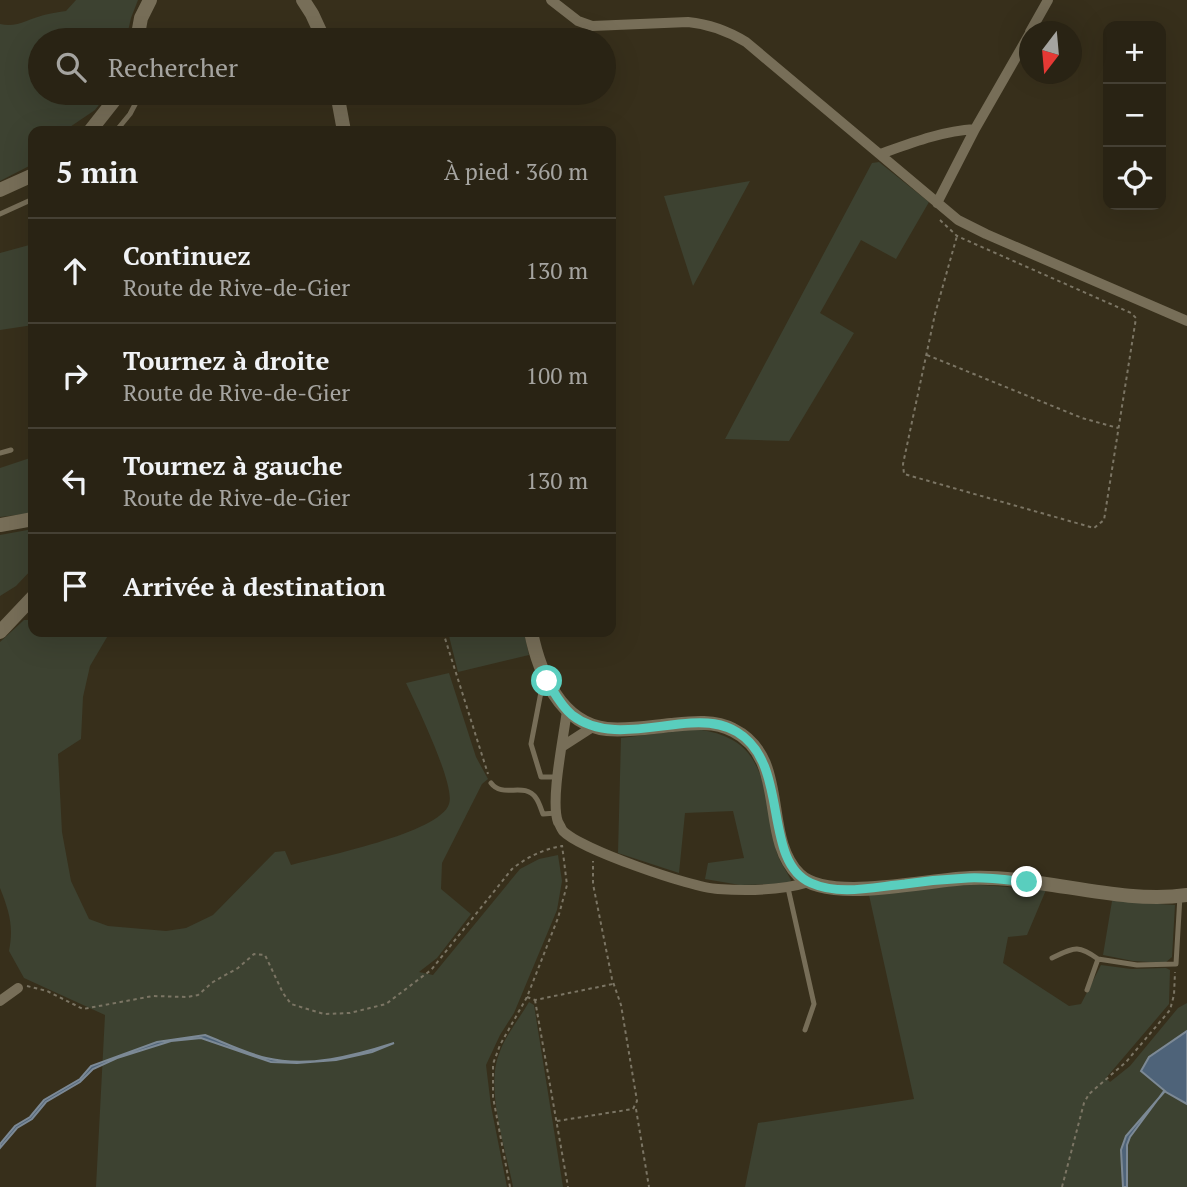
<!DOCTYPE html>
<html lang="fr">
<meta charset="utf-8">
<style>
:root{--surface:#292314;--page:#352f22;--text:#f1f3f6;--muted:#a5a4a0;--line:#454034}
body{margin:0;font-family:"PT Serif",serif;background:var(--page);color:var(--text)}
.controls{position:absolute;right:21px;top:21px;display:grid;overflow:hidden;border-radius:14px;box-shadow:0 7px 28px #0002}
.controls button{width:63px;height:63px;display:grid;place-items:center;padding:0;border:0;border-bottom:2px solid var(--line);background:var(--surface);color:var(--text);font:35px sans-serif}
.compass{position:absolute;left:1019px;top:21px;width:63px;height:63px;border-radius:50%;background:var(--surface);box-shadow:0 7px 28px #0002;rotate:196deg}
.stop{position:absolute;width:21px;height:21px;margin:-16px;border:5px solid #59cebe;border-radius:50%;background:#fff}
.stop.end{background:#59cebe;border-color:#fff;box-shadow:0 2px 7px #0008}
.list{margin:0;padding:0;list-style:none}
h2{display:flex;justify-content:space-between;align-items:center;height:91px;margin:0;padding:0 28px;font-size:30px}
h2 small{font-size:23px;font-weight:400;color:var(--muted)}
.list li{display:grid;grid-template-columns:46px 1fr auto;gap:21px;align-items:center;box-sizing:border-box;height:105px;padding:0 28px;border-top:2px solid var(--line)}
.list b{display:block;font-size:26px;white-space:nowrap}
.list p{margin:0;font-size:23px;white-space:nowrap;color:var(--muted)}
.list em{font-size:23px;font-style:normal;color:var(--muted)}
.icon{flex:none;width:38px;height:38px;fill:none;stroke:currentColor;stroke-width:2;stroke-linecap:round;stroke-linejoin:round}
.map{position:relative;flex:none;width:1187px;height:1187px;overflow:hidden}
.search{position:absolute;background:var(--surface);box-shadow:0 7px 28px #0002;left:28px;top:28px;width:588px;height:77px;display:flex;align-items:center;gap:18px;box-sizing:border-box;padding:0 24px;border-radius:38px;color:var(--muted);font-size:26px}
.panel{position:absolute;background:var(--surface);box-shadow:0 7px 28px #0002;left:28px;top:126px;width:588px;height:511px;border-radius:14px}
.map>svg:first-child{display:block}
.green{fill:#3d4231}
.water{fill:#4e6379;stroke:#7c8995;stroke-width:2}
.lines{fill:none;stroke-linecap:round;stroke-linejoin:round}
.path{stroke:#7b7564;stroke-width:2;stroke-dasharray:3.5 3.5;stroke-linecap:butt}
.service{stroke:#776e58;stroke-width:5}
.minor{stroke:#776e58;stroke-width:10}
.secondary{stroke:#776e58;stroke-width:14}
.route{stroke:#59cebe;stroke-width:9}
</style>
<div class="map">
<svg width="1187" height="1187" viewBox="0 0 1187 1187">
<rect width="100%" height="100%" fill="#372f1b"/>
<path class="green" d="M76 0H138L131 18 126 40H40V93H108L95 110 64 131H33V164L0 181V24C17 28 28 19 44 15 51 13 59 12 66 11Z
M879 162 929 202 896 259 861 240 820 313 854 333 789 441 725 439 872 163Z
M750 181 693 286 664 196Z
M33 244V325L0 330V253Z
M33 457V513L0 517V468Z
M33 529V568L16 586 0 596V535Z
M24 620H33V632H110L90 666 83 697 81 739 58 754 62 832 71 881 89 919 108 926 166 931 186 928 213 915 275 852 285 851 291 865C321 857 440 833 449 804 456 786 416 704 406 683L449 673 476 757 488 779 482 784 442 863 441 889 471 914 437 958 419 972 433 975 520 869 539 859 558 855 562 881 557 910 514 1013 500 1035 486 1065 491 1106 507 1187H96L105 1015 24 978 9 951C14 926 9 911 0 888V642Z
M448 632H524L529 655 458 672Z
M694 729C759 736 762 774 773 829 775 838 775 848 778 856 781 864 787 872 791 880L789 884 740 885 705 879 708 863 744 858 733 811 685 813 679 873 618 853 621 738Z
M968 884 1046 890 1027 935 1008 937 1003 963 1069 1006 1081 1004 1101 965 1131 969 1166 968 1170 970 1169 1004 1106 1078 1110 1082 1130 1066 1178 1008 1187 1003V1031L1149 1057 1165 1091 1187 1104V1187H745L758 1123 914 1099 869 895Z
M1112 901 1175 905 1172 957 1165 963 1133 961 1103 955Z
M529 1002 534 1005 563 1187H513C506 1150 485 1089 499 1054 505 1036 519 1019 529 1002Z"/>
<path class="water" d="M1187 1031V1104L1164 1091 1130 1137 1127 1145V1187H1123L1121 1150 1126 1136 1165 1091 1141 1071 1149 1057Z
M205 1035C225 1043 245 1053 266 1058 308 1068 354 1056 394 1043L372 1052 336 1060 297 1063 271 1062 201 1038 171 1041 117 1058 93 1069 80 1082 46 1102 32 1119 17 1128 0 1148V1144L15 1126 30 1117 44 1100 80 1079 91 1066 157 1042Z"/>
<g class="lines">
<path class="path" d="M940 220 957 236 1131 313 1136 318 1104 520 1094 528 904 474 903 464 935 314 957 236
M927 355 1082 418 1118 428
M443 632 488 774
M27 986 47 991 83 1009 153 996 187 997 198 995 213 982 238 968 254 954 265 955 283 993 291 1004 324 1014 350 1013 386 1004 431 970 512 869C527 857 544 849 562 846
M527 997 535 1000 613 984
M535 1000 568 1187
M636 1109 649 1187
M557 1121 633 1109 637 1101 621 1005 612 979 593 884V861
M510 1187 493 1097V1064L500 1045 527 997 558 918 567 885 562 845
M1062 1187 1084 1103 1089 1094 1126 1062 1170 1010 1174 995 1175 972"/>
<path class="service" d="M116 131 130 114 141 93
M0 214 33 199
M0 453 11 450
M548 683 541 692 531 744 541 777H558
M491 783C503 799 524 781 536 798 539 802 541 809 543 814L556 813
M788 888 814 1004 805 1030
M1052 958C1074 948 1077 944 1098 959
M1087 990 1098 959 1137 965 1176 964 1180 896"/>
<path class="minor" d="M551 0 578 21 592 26 688 22C709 24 728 31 746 42L958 220 986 234 1187 321
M1030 32 1048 0
M880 154C911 143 942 131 975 129
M937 203 975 129 1030 33
M567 710C564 736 550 800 558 822 559 823 562 830 563 831 580 849 692 888 718 889 748 891 780 891 809 882
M563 746 594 726
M0 1001 18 988"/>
<path class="secondary" d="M303 0 312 14 324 40
M137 40 141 18 150 0
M337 93 344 131
M90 131 120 93
M0 190 33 175
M0 525 33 519
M0 632 33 597
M531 632C539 672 560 724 607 729 628 731 650 727 671 725 691 723 714 720 733 730 790 758 760 837 799 875 829 904 929 879 970 878 1040 875 1119 905 1187 895"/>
</g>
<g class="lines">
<path class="route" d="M547 681C554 692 561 706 572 715 605 741 653 725 691 723 707 722 722 723 737 732 791 764 761 861 811 883 840 896 874 887 905 884 926 881 947 879 968 878 987 877 1008 880 1027 882"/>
</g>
</svg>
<div class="controls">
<button>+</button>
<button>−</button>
<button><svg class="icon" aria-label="locate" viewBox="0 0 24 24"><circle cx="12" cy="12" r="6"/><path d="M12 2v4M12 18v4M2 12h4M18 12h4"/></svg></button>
</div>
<svg class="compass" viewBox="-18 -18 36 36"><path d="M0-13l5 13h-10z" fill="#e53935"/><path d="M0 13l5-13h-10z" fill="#a5a4a0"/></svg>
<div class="stop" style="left:547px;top:681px"></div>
<div class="stop end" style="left:1027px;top:882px"></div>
<div class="search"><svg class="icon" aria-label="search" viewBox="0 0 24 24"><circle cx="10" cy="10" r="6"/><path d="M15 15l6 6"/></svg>Rechercher</div>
<section class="panel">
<h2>5 min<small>À pied · 360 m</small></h2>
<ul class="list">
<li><svg class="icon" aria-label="ahead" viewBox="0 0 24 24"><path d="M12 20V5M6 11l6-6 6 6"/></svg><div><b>Continuez</b><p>Route de Rive-de-Gier</p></div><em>130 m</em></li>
<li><svg class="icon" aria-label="right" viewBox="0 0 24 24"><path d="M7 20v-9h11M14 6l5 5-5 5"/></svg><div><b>Tournez à droite</b><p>Route de Rive-de-Gier</p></div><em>100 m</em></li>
<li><svg class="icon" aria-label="left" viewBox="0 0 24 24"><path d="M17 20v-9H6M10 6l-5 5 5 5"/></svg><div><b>Tournez à gauche</b><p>Route de Rive-de-Gier</p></div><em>130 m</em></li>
<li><svg class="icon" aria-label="arrive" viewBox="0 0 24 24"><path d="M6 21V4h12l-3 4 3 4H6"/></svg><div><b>Arrivée à destination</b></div></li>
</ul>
</section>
</div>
